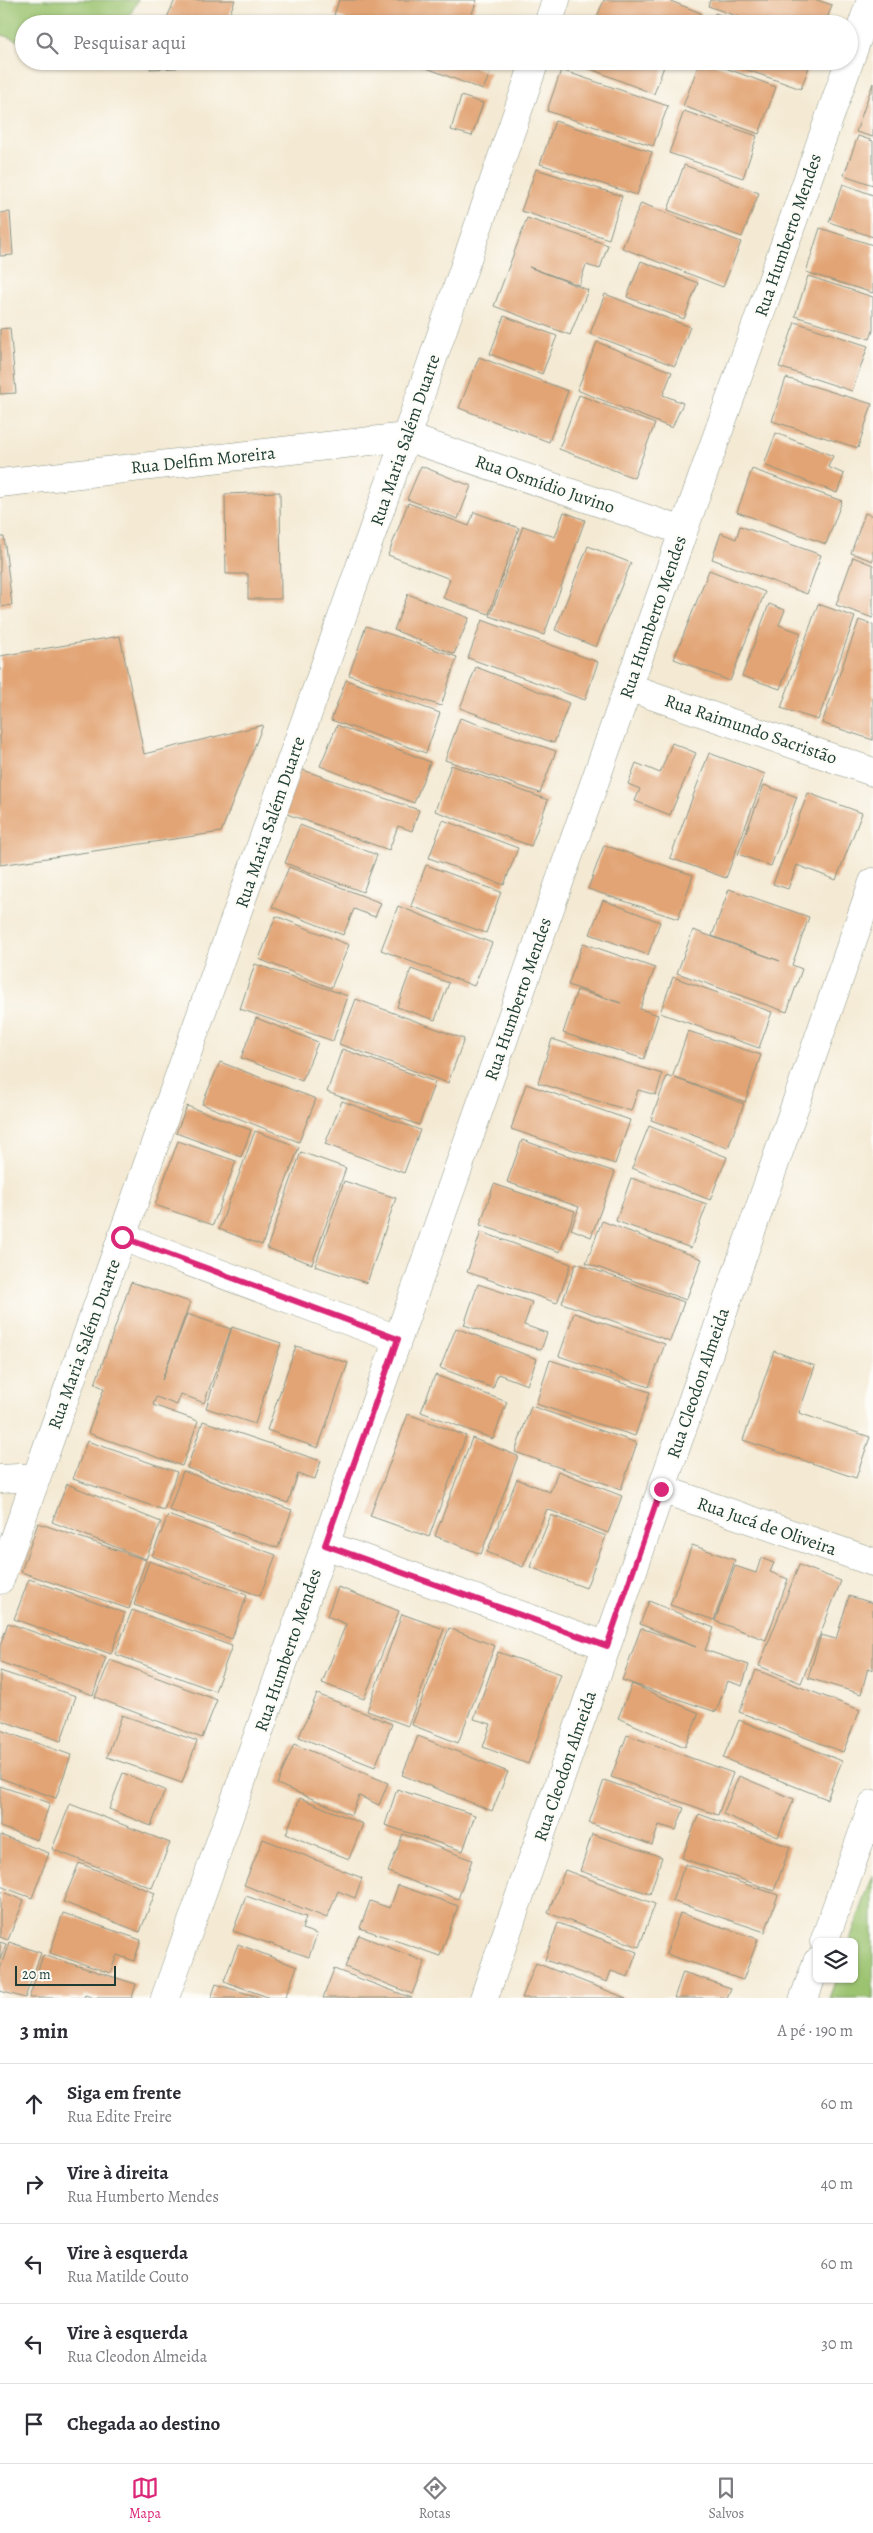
<!DOCTYPE html>
<html lang="pt">
<meta charset="utf-8">
<style>
:root{--surface:#fff;--page:#f7f7f7;--text:#2b2b33;--muted:#7c7c81;--line:#e1e1e2;--accent:#db2777}
body{margin:0;font-family:Alegreya,serif;background:var(--page);color:var(--text)}
.controls{position:absolute;right:15px;bottom:15px;display:grid;overflow:hidden;border-radius:8px;box-shadow:0 1px 4px #0004}
.controls button{width:45px;height:45px;display:grid;place-items:center;padding:0;border:0;border-bottom:1px solid var(--line);background:var(--surface);color:var(--text);font:25px sans-serif}
.scale{position:absolute;left:15px;bottom:12px;width:101px;box-sizing:border-box;padding-left:5px;border:2px solid #1f3d34;border-top:0;font-size:14px;line-height:18px;white-space:nowrap;color:#1f3d34;-webkit-text-stroke:4px #fdfcf7;paint-order:stroke}
.stop{position:absolute;width:15px;height:15px;margin:-11px;border:4px solid #db2777;border-radius:50%;background:#fff}
.stop.end{background:#db2777;border-color:#fff;box-shadow:0 1px 5px #0008}
.list{margin:0;padding:0;list-style:none}
h2{display:flex;justify-content:space-between;align-items:center;height:65px;margin:0;padding:0 20px;font-size:21px}
h2 small{font-size:16px;font-weight:400;color:var(--muted)}
.list li{display:grid;grid-template-columns:32px 1fr auto;gap:15px;align-items:center;box-sizing:border-box;height:80px;padding:0 20px;border-top:1px solid var(--line)}
.list b{display:block;font-size:19px;white-space:nowrap}
.list p{margin:0;font-size:16px;white-space:nowrap;color:var(--muted)}
.list em{font-size:16px;font-style:normal;color:var(--muted)}
.icon{flex:none;width:28px;height:28px;fill:none;stroke:currentColor;stroke-width:2;stroke-linecap:round;stroke-linejoin:round}
.map{position:relative;flex:none;width:873px;height:1998px;overflow:hidden}
.search{position:absolute;background:var(--surface);box-shadow:0 1px 4px #0004;left:15px;right:15px;top:15px;height:55px;display:flex;align-items:center;gap:12px;box-sizing:border-box;padding:0 18px;border-radius:28px;color:var(--muted);font-size:19px}
.sheet{height:465px;background:var(--surface)}
nav{display:flex;justify-content:space-around;align-items:center;box-sizing:border-box;height:70px;border-top:1px solid var(--line);background:var(--surface);font-size:14px;color:var(--muted)}
nav a{display:grid;justify-items:center;gap:2px}
nav .on{color:var(--accent)}
.map>svg:first-child{display:block}
.green{fill:#9bc36f;stroke:#5d8052}
.building{fill:#e2a474}
.lines{fill:none;stroke-linecap:round;stroke-linejoin:round}
.street-casing{stroke:#8a9484;stroke-width:29}
.street{stroke:#fff;stroke-width:28}
.route{stroke:#db2777;stroke-width:6}
.labels{text-anchor:middle;stroke-width:5;stroke-linejoin:round;paint-order:stroke}
.street-label{font-size:18px;fill:#1f3d34;stroke:#fdfcf7}
</style>
<div class="map">
<svg width="873" height="1998" viewBox="0 0 873 1998">
<rect width="100%" height="100%" fill="#fdfcf7"/>
<filter id="ink" filterUnits="userSpaceOnUse"><feTurbulence type="fractalNoise" baseFrequency=".02" numOctaves="2"/><feDisplacementMap in="SourceGraphic" scale="10" xChannelSelector="R" yChannelSelector="G"/><feConvolveMatrix kernelMatrix="1 2 1 2 8 2 1 2 1" color-interpolation-filters="sRGB"/></filter>
<filter id="wash" filterUnits="userSpaceOnUse"><feTurbulence type="fractalNoise" baseFrequency=".0096" numOctaves="4" result="noise"/><feDisplacementMap in="SourceGraphic" scale="20" xChannelSelector="R" yChannelSelector="G"/><feGaussianBlur stdDeviation="1.12" result="paint"/><feColorMatrix in="noise" values="0 0 0 0 0 0 0 0 0 0 0 0 0 0 0 0 0 1.4 0 .05"/><feComposite in="paint" operator="in"/></filter>
<g filter="url(#wash)">
<rect width="100%" height="100%" fill="#f4ead4"/>
<path class="green" d="M0 0H138L125 24H24V43L0 34Z
M873 1875V1998H829L836 1979H854V1942H849Z"/>
<g id="blocks">
<path class="building" d="M175 0H235L226 24H164Z
M339 0H477L471 16 493 23 361 24 354 22 358 24H344L346 19 334 15Z
M604 0H668L701 13 697 24H609L596 19Z
M710 0H817L832 5 825 24H759L708 6Z
M715 13 745 23 744 24H711Z
M151 61H180L177 68 150 69Z
M409 61H459L490 73 483 90Z
M579 61H666L654 94 578 64Z
M700 61H707L776 87 759 134 683 106Z
M722 61H811L801 89Z
M561 70 668 106 653 146 547 111Z
M873 83V137L856 132Z
M461 96 483 103 472 136 451 130Z
M684 111 757 136 743 178 669 153Z
M555 121 652 152 637 195 540 164Z
M858 136 873 141V185L844 175Z
M684 165 759 193 742 237 668 210Z
M536 169 622 196 609 239 521 211Z
M843 184 873 195V237L829 222Z
M641 203 741 242 723 287 622 248Z
M10 212 13 255 0 256V213Z
M527 218 608 245 600 269 586 265 579 285 529 267 588 290 570 335 494 306Z
M820 228 873 245V293L806 272Z
M641 261 698 283 684 319 627 297Z
M808 276 873 297V331L870 339 795 316Z
M605 294 690 327 675 366 590 334Z
M504 316 557 336 542 374 490 354Z
M795 322 868 346 852 391 779 367Z
M10 328 16 393 0 394V329Z
M597 342 672 372 663 395 683 403 672 428 577 390Z
M479 357 568 391 549 442 459 408Z
M786 378 872 404 858 448 772 421Z
M579 395 655 424 634 478 559 449Z
M776 433 833 456 828 467 844 474 837 493 764 465Z
M421 466 471 486 458 519 407 499Z
M752 469 842 501 826 544 737 512Z
M280 492 281 599H248V574H226L225 494Z
M408 503 469 526 474 512 519 528 489 614 443 598 450 579 388 555Z
M564 512 585 520 544 635 490 616 523 526 555 537Z
M865 513 873 516V561L851 553Z
M740 526 821 555 807 594 712 559 721 533 736 539Z
M0 537H4L12 605 0 607Z
M588 546 631 563 596 647 555 630Z
M853 557 873 565V618L836 605Z
M709 570 765 592 730 681 674 659Z
M408 594 469 618 454 654 394 630Z
M769 604 785 610 779 625 801 633 780 689 742 676Z
M818 604 855 617 818 720 781 708Z
M482 620 598 662 585 700 468 658Z
M859 620 873 625V740L822 723Z
M366 626 457 657 441 706 349 675Z
M120 636 144 754 263 725 221 832 0 865V656Z
M476 667 569 703 554 743 460 708Z
M346 680 440 713 426 753 331 720Z
M460 718 556 751 540 793 445 760Z
M337 725 430 762 414 803 320 766Z
M672 743 696 753 670 815 635 801 640 789 628 784 636 763 660 773Z
M709 753 765 774 726 878 670 858Z
M451 765 548 800 531 846 435 811Z
M300 769 419 810 412 831 398 826 389 850 284 813Z
M764 785 797 797 771 866 738 854Z
M808 793 862 813 836 880 797 865 788 889 773 884Z
M443 820 518 848 504 885 429 858Z
M300 825 377 855 363 892 285 863Z
M604 845 693 875 678 919 588 889Z
M426 865 501 892 486 933 411 906Z
M289 867 381 903 375 917 354 909 343 935 272 907Z
M729 889 809 917 792 965 802 969 787 1012 677 973 693 930 780 961 712 936Z
M603 900 660 922 648 955 590 934Z
M398 906 492 943 474 986 381 950Z
M276 916 349 945 331 988 259 959Z
M583 943 655 968 640 1009 658 1015 644 1059 563 1033 577 990 621 1003 568 985Z
M255 964 348 996 333 1041 240 1009Z
M411 969 449 983 435 1020 397 1007Z
M673 977 772 1012 759 1048 660 1013Z
M356 999 464 1039 448 1083 339 1044Z
M256 1018 318 1042 302 1081 241 1058Z
M688 1031 761 1055 745 1102 675 1078 744 1104 728 1148 651 1120 667 1076 672 1078Z
M552 1039 662 1074 656 1095 638 1090 631 1111 538 1083Z
M342 1049 435 1082 419 1125 327 1092Z
M220 1062 316 1099 299 1142 202 1104Z
M526 1084 630 1120 615 1164 511 1129Z
M342 1101 420 1130 404 1173 325 1144Z
M187 1106 251 1130 241 1157 176 1133Z
M649 1126 727 1157 710 1200 632 1168Z
M255 1131 299 1147 262 1245 219 1229Z
M522 1140 615 1172 591 1237 571 1229 579 1207 507 1182Z
M178 1141 236 1161 213 1225 155 1205Z
M301 1152 346 1168 312 1264 267 1248Z
M631 1178 707 1204 691 1248 616 1221Z
M344 1181 396 1198 367 1283 315 1266Z
M494 1184 575 1211 560 1252 480 1225Z
M602 1221 702 1259 686 1300 586 1263Z
M481 1232 571 1264 557 1303 467 1272Z
M576 1263 684 1302 670 1341 562 1303Z
M131 1282 190 1302 162 1380 187 1314 231 1329 204 1403 181 1394 177 1405 156 1397 153 1405 198 1421 182 1466 88 1433 104 1388 95 1384Z
M478 1284 532 1302 524 1325 547 1333 541 1350 464 1325Z
M574 1313 665 1344 649 1387 559 1356Z
M232 1327 281 1343 255 1424 206 1408Z
M456 1328 537 1359 527 1385 498 1374 493 1388 440 1368Z
M296 1346 348 1363 318 1448 267 1430Z
M774 1351 815 1366 799 1413 870 1437 856 1478 743 1440Z
M550 1360 650 1392 635 1436 536 1404Z
M435 1375 507 1402 493 1439 421 1412Z
M531 1406 637 1443 621 1489 515 1452Z
M408 1414 466 1436 429 1537 370 1516Z
M203 1421 321 1461 315 1479 298 1474 288 1503 187 1468Z
M472 1438 518 1456 481 1554 435 1536Z
M87 1441 177 1472 164 1510 73 1479Z
M183 1471 292 1510 278 1548 169 1510Z
M558 1471 622 1496 608 1533 547 1509 523 1567 487 1552 517 1479 550 1492Z
M67 1484 161 1522 146 1559 52 1522Z
M168 1515 276 1555 260 1596 152 1556Z
M551 1515 606 1536 586 1588 530 1567Z
M38 1523 146 1560 129 1609 21 1572Z
M692 1545 735 1560 714 1620 670 1605Z
M761 1558 774 1563 770 1572 788 1579 766 1640 715 1621 735 1566 756 1573Z
M149 1561 247 1595 232 1639 134 1605Z
M799 1565 841 1581 801 1683 759 1666Z
M29 1579 125 1613 111 1654 14 1619Z
M338 1587 399 1611 364 1699 322 1683 346 1624 327 1616Z
M849 1596 873 1603V1670L868 1668 861 1694 808 1678 821 1635 836 1639Z
M649 1601 714 1628 705 1650 749 1665 742 1686 727 1681 716 1712 622 1680 641 1628 696 1647 640 1624Z
M132 1610 232 1646 215 1691 115 1654Z
M402 1614 444 1629 408 1726 367 1711Z
M8 1623 106 1657 93 1695 0 1662V1646Z
M449 1628 495 1646 458 1743 412 1725Z
M498 1652 561 1674 528 1764 483 1747 491 1724 474 1719Z
M110 1660 217 1700 202 1738 95 1697Z
M756 1670 860 1710 843 1752 739 1712Z
M0 1671 76 1696 61 1741 0 1720Z
M632 1684 699 1713 685 1747 618 1718Z
M317 1694 392 1724 375 1767 299 1737Z
M122 1715 197 1741 182 1783 107 1757Z
M739 1720 842 1761 827 1799 723 1758Z
M0 1730 71 1755 56 1798 0 1778Z
M627 1735 733 1773 718 1815 611 1777Z
M418 1736 508 1772 492 1811 402 1775Z
M294 1744 388 1783 379 1805 359 1796 351 1815 277 1784Z
M123 1773 165 1790 151 1826 109 1809Z
M739 1776 794 1799 778 1837 723 1814Z
M604 1780 684 1808 676 1830 659 1825 652 1845 589 1823Z
M0 1786 50 1803 37 1840 0 1827Z
M397 1789 475 1815 463 1851 385 1825Z
M300 1798 363 1824 349 1859 286 1834Z
M70 1804 170 1843 152 1888 52 1849Z
M699 1814 790 1847 774 1891 682 1858Z
M403 1834 472 1860 458 1899 388 1872Z
M592 1834 662 1857 650 1894 580 1871Z
M0 1835 49 1853 32 1898 0 1886Z
M263 1839 362 1878 355 1898 338 1891 327 1918 244 1885Z
M79 1863 155 1893 140 1932 63 1902Z
M685 1864 778 1895 765 1932 672 1901Z
M565 1870 655 1904 639 1947 548 1913Z
M398 1885 458 1906 440 1956 360 1928 370 1901 390 1908Z
M0 1891 24 1900 8 1940 0 1937Z
M246 1896 306 1917 302 1929 317 1934 309 1957 233 1931Z
M63 1913 141 1940 134 1961 117 1955 110 1973 50 1953Z
M680 1913 758 1939 743 1980 666 1954Z
M558 1923 637 1952 628 1977 611 1971 607 1982 545 1960Z
M359 1935 425 1962 412 1994 345 1967Z
M0 1942 6 1944 0 1960Z
M9 1942 41 1953 25 1998 0 1991V1969Z
M238 1944 297 1967 285 1998H270L224 1981Z
M43 1955 136 1984 132 1998H95L85 1995 84 1998H29Z
M536 1963 626 1998H522Z
M334 1969 412 1998H323Z
M683 1972 731 1988 727 1998H674Z
M216 1984 261 1998H211Z"/>
</g>
</g>
<g filter="url(#ink)">
<use href="#blocks" fill-opacity="0" stroke="#8a9484" stroke-width="1"/>
<g class="lines">
<g class="street-casing">
<path id="street" d="M548 24 556 0
M0 483 406 437 683 531
M628 687 873 772
M122 1237 397 1339
M0 1479 37 1477
M661 1489 873 1562
M325 1545 607 1646
M0 1580 406 437 535 61
M824 1942 873 1804
M165 1998 871 0
M484 1998 873 882
M804 1998 817 1962"/>
</g>
<use href="#street" class="street"/>
</g>
</g>
<g class="lines" filter="url(#ink)">
<path class="route" d="M122 1237 398 1339 325 1545 607 1646 661 1489"/>
</g>
<g class="labels">
<g class="street-label">
<text transform="translate(788 235) rotate(-71)" y="6">Rua Humberto Mendes</text>
<text transform="translate(405 440) rotate(-71)" y="6">Rua Maria Salém Duarte</text>
<text transform="translate(203 460) rotate(-6)" y="6">Rua Delfim Moreira</text>
<text transform="translate(545 484) rotate(19)" y="6">Rua Osmídio Juvino</text>
<text transform="translate(653 617) rotate(-71)" y="6">Rua Humberto Mendes</text>
<text transform="translate(751 729) rotate(19)" y="6">Rua Raimundo Sacristão</text>
<text transform="translate(270 822) rotate(-71)" y="6">Rua Maria Salém Duarte</text>
<text transform="translate(518 999) rotate(-71)" y="6">Rua Humberto Mendes</text>
<text transform="translate(84 1344) rotate(-70)" y="6">Rua Maria Salém Duarte</text>
<text transform="translate(698 1383) rotate(-71)" y="6">Rua Cleodon Almeida</text>
<text transform="translate(767 1526) rotate(19)" y="6">Rua Jucá de Oliveira</text>
<text transform="translate(288 1650) rotate(-71)" y="6">Rua Humberto Mendes</text>
<text transform="translate(565 1766) rotate(-71)" y="6">Rua Cleodon Almeida</text>
</g>
</g>
</svg>
<div class="controls">
<button><svg class="icon" aria-label="layers" viewBox="0 0 24 24"><path d="M12 4l9 5-9 5-9-5zM3 14l9 5 9-5"/></svg></button>
</div>
<div class="scale">20 m</div>
<div class="stop" style="left:122px;top:1237px"></div>
<div class="stop end" style="left:661px;top:1489px"></div>
<div class="search"><svg class="icon" aria-label="search" viewBox="0 0 24 24"><circle cx="10" cy="10" r="6"/><path d="M15 15l6 6"/></svg>Pesquisar aqui</div>
</div>
<section class="sheet">
<h2>3 min<small>A pé · 190 m</small></h2>
<ul class="list">
<li><svg class="icon" aria-label="ahead" viewBox="0 0 24 24"><path d="M12 20V5M6 11l6-6 6 6"/></svg><div><b>Siga em frente</b><p>Rua Edite Freire</p></div><em>60 m</em></li>
<li><svg class="icon" aria-label="right" viewBox="0 0 24 24"><path d="M7 20v-9h11M14 6l5 5-5 5"/></svg><div><b>Vire à direita</b><p>Rua Humberto Mendes</p></div><em>40 m</em></li>
<li><svg class="icon" aria-label="left" viewBox="0 0 24 24"><path d="M17 20v-9H6M10 6l-5 5 5 5"/></svg><div><b>Vire à esquerda</b><p>Rua Matilde Couto</p></div><em>60 m</em></li>
<li><svg class="icon" aria-label="left" viewBox="0 0 24 24"><path d="M17 20v-9H6M10 6l-5 5 5 5"/></svg><div><b>Vire à esquerda</b><p>Rua Cleodon Almeida</p></div><em>30 m</em></li>
<li><svg class="icon" aria-label="arrive" viewBox="0 0 24 24"><path d="M6 21V4h12l-3 4 3 4H6"/></svg><div><b>Chegada ao destino</b></div></li>
</ul>
</section>
<nav>
<a class="on"><svg class="icon" aria-label="map" viewBox="0 0 24 24"><path d="M3 6l6-2 6 2 6-2v14l-6 2-6-2-6 2zM9 4v14M15 6v14"/></svg>Mapa</a>
<a><svg class="icon" aria-label="directions" viewBox="0 0 24 24"><path d="M12 3l9 9-9 9-9-9zM9 14v-3h6M13 9l2 2-2 2"/></svg>Rotas</a>
<a><svg class="icon" aria-label="saved" viewBox="0 0 24 24"><path d="M7 4h10v16l-5-4-5 4z"/></svg>Salvos</a>
</nav>
